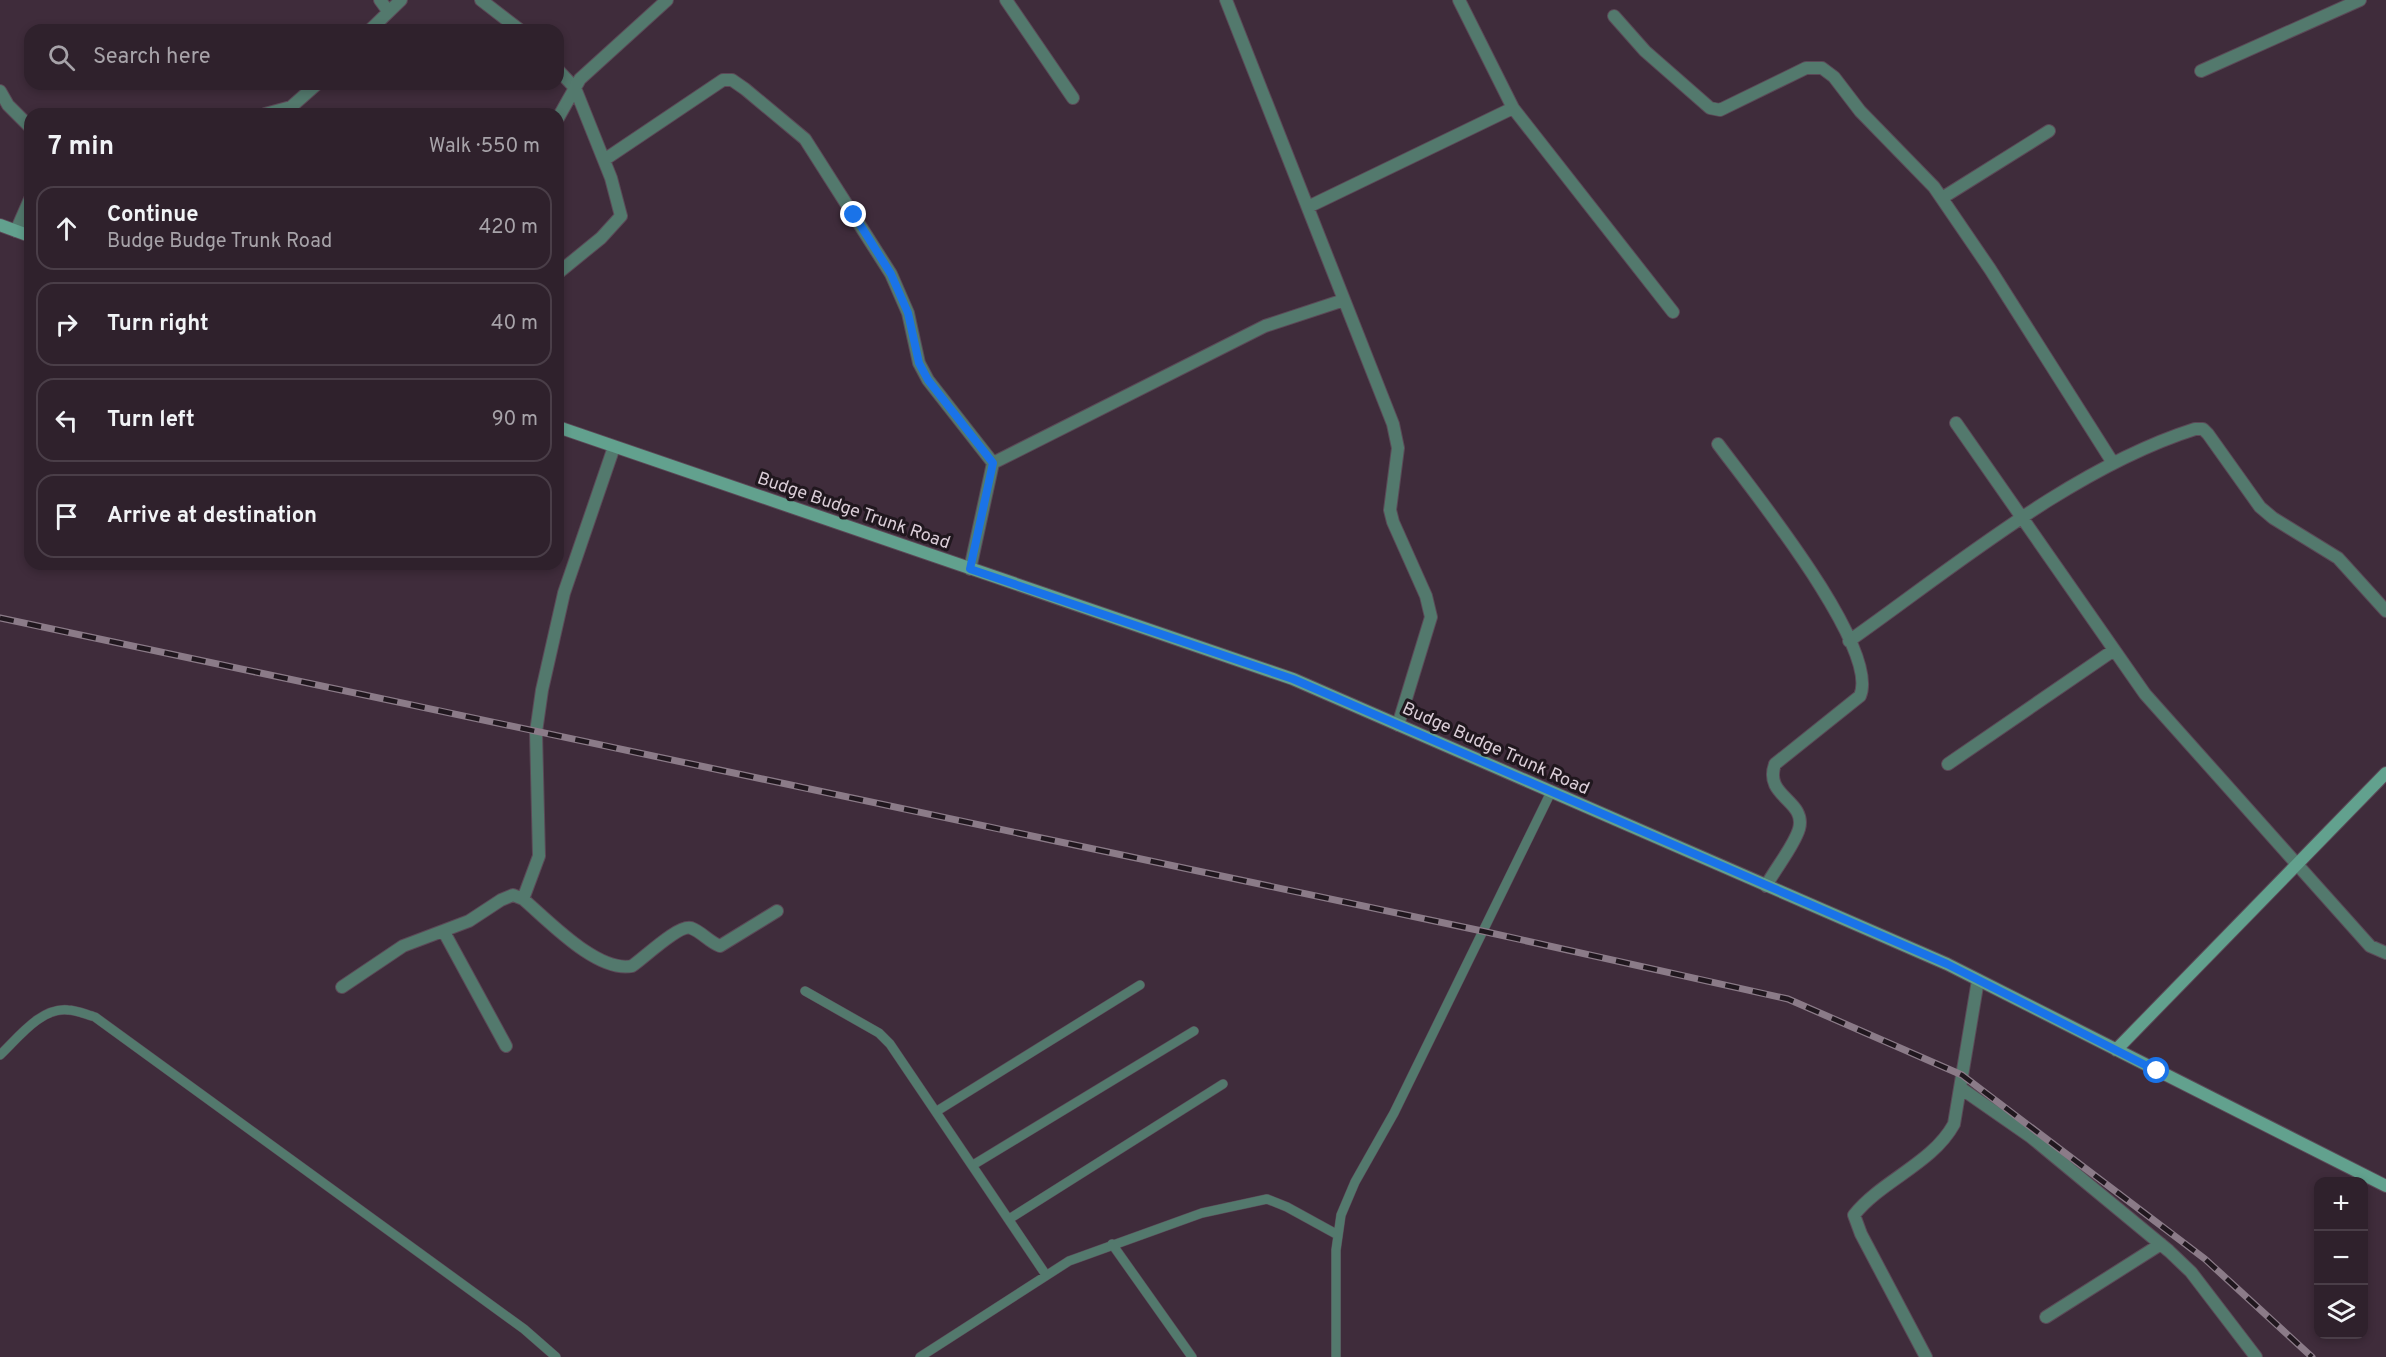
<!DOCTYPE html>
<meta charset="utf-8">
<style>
:root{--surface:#2f212c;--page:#3b2e38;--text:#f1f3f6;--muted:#a7a3a9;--line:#4a3e48}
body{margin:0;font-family:Overpass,sans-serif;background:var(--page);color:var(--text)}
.controls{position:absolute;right:18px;bottom:18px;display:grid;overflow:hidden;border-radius:12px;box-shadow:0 3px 9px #0003}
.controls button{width:54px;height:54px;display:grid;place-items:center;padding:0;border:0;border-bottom:2px solid var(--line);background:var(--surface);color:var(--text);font:30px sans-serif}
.stop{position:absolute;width:18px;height:18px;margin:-14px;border:4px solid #1a73e8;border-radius:50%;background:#fff}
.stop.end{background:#1a73e8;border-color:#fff;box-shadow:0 2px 6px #0008}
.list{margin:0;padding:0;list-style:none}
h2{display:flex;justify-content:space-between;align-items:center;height:78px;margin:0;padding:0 24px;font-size:26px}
h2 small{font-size:20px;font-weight:400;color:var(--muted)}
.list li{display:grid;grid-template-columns:39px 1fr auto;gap:18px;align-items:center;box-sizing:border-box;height:84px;margin:0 12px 12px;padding:0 12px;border:2px solid var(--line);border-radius:18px}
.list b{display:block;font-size:22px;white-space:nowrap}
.list p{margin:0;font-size:20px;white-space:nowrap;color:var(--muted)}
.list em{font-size:20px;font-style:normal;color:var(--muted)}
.icon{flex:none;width:33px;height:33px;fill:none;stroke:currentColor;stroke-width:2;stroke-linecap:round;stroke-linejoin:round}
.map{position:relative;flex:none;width:2386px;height:1357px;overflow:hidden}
.search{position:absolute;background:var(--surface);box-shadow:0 3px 9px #0003;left:24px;top:24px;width:540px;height:66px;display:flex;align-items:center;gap:15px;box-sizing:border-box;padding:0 21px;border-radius:18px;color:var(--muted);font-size:22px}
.panel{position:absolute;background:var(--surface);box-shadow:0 3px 9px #0003;left:24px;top:108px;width:540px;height:462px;border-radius:18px}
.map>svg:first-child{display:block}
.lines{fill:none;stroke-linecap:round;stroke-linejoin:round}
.lane-casing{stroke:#5b4957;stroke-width:10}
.street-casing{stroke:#5b4957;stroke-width:14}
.secondary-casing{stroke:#5b4957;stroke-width:14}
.lane{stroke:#53796d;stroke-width:9}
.street{stroke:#53796d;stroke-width:12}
.secondary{stroke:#62a18e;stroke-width:12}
.rail-casing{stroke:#8b7b88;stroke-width:7}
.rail{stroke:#20171e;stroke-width:4.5;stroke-dasharray:14;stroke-linecap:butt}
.route{stroke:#1a73e8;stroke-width:8}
.labels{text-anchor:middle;stroke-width:6;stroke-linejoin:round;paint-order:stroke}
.street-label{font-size:18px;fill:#dacdd7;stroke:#20171e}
</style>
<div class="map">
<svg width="2386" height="1357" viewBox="0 0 2386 1357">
<rect width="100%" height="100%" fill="#3f2c3b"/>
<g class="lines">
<g class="lane-casing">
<path id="lane" d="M805 991 879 1033 890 1044 1046 1275
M0 1055C18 1038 41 1007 68 1010 77 1010 87 1015 95 1017L524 1329 556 1357
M937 1111 1140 985
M973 1165 1194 1031
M1009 1219 1223 1084
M1112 1244 1192 1357
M920 1357 1069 1261 1202 1213 1267 1199 1287 1207 1338 1235
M1336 1357V1250L1341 1215 1355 1182 1394 1113 1551 792"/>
</g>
<g class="street-casing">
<path id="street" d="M380 0 388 11
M481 0 520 30
M1006 0 1073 98
M1226 0 1393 424 1398 448 1390 510 1393 522 1426 596 1431 617 1398 725
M1459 0 1513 108 1673 312
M1614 16 1645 51 1710 108 1720 110 1806 68H1822L1834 77 1860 111 1934 187 1990 269 2113 463
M370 30 401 0
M558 70 575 88 611 178 621 216 601 238 558 273
M2201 71 2360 0
M0 91 8 105 30 127
M265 114 291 107 317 84
M558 118 580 79 667 0
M604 160 723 80H732L745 89 805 139 891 274 908 313 919 363 928 380 993 463 1265 326 1344 300
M1942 198 2049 131
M1308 207 1513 108
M16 231 30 199
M1956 423 2145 694 2370 946 2386 953
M1718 444C1749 486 1881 648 1860 696L1775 764C1763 797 1807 800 1799 829 1794 846 1775 869 1766 886
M970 569 993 463
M1849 641C1954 567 2072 468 2195 429H2203L2208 434 2260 507 2273 518 2338 558 2386 611
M1948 764 2114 650
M523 899 539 856 536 732 542 690 564 593 614 447
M444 932 506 1046
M342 987 403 946 469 921 501 900 513 895 523 899C548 920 597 973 632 966 644 958 679 924 691 928 702 932 709 942 720 946L777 911
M1962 1089 2031 1137 2169 1251 2191 1272 2256 1357
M2046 1317 2161 1244
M1926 1357 1861 1234 1854 1215C1882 1180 1932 1164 1954 1124L1978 980"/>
</g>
<g class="secondary-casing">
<path id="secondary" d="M0 225 30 236
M558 427 1293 679 1947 964 2386 1186
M2116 1050 2386 773"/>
</g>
<use href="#lane" class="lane"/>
<use href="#street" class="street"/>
<use href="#secondary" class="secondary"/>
<g class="rail-casing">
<path id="rail" d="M0 618 1482 931 1788 999 1962 1075 2205 1259 2312 1357"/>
</g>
<use href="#rail" class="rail"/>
</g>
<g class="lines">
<path class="route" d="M854 215 891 274 908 313 919 363 928 380 993 463 970 569 1293 679 1947 964 2157 1071"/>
</g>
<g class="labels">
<g class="street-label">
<text transform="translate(854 510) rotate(19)" y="6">Budge Budge Trunk Road</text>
<text transform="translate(1496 748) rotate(24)" y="6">Budge Budge Trunk Road</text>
</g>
</g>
</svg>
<div class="controls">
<button>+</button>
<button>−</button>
<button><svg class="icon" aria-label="layers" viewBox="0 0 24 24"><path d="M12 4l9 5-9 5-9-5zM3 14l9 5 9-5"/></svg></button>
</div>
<div class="stop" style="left:2157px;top:1071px"></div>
<div class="stop end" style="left:854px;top:215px"></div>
<div class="search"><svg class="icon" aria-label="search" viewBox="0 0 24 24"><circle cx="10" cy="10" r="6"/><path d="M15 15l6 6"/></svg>Search here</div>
<section class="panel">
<h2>7 min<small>Walk · 550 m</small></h2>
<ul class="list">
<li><svg class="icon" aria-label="ahead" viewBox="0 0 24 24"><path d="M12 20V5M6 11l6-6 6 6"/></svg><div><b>Continue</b><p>Budge Budge Trunk Road</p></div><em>420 m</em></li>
<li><svg class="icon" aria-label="right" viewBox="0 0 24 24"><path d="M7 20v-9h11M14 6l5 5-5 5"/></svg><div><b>Turn right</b></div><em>40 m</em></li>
<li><svg class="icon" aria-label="left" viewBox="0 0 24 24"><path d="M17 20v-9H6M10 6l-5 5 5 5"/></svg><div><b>Turn left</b></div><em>90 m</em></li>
<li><svg class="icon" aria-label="arrive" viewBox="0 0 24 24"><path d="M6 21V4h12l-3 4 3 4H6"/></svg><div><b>Arrive at destination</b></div></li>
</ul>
</section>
</div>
